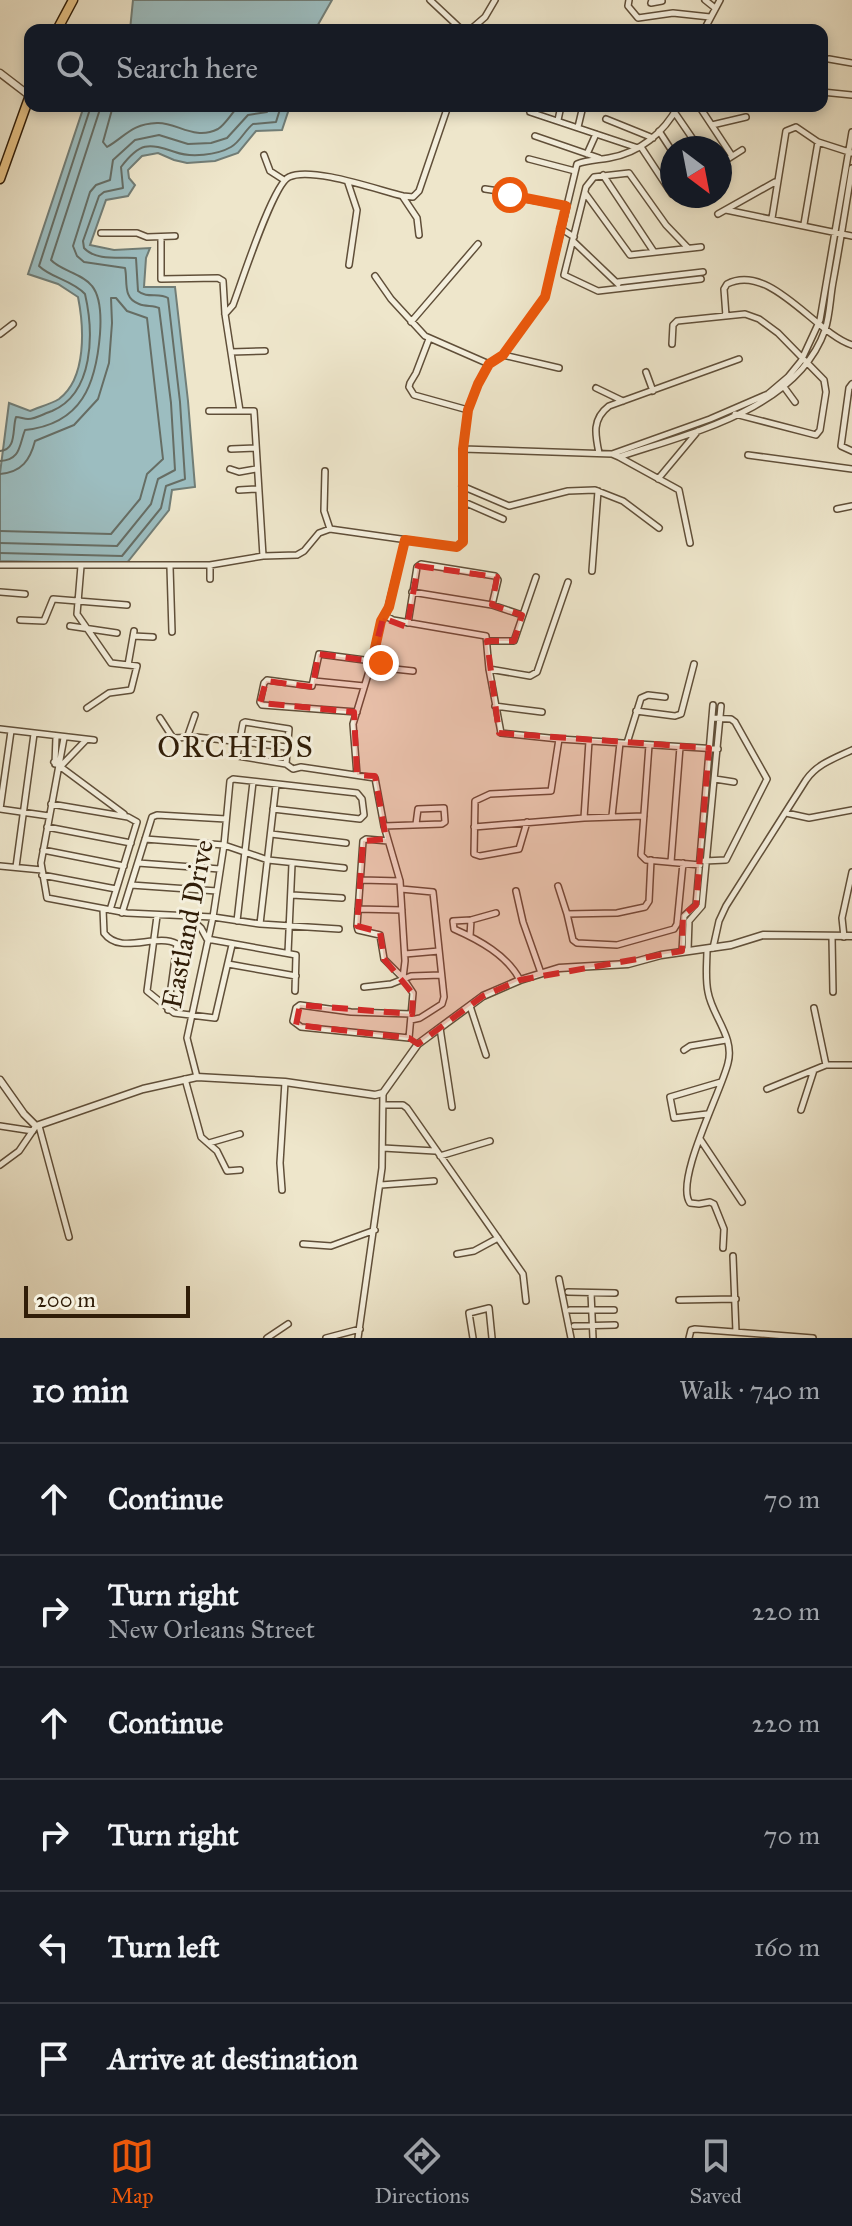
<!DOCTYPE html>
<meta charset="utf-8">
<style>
:root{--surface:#171b24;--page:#242831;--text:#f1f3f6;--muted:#9ea1a6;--line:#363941;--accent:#ea580c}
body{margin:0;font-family:"IM FELL Great Primer",serif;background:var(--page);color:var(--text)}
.compass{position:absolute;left:660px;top:136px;width:72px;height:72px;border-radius:50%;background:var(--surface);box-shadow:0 4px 12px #0003;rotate:148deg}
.scale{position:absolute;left:24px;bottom:20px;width:166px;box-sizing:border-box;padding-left:8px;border:4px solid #301d08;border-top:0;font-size:22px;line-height:28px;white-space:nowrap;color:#301d08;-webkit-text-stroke:6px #f4efdd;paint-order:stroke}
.stop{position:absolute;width:24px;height:24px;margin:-18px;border:6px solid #ea580c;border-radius:50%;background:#fff}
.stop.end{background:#ea580c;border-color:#fff;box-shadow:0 2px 8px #0008}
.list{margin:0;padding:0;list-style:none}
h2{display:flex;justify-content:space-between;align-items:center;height:104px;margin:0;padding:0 32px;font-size:34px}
h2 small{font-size:26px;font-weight:400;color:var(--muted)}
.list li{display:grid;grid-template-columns:52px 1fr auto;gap:24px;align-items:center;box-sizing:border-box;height:112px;padding:0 32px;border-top:2px solid var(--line)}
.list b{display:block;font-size:30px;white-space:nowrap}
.list p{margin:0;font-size:26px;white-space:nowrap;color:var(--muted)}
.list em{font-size:26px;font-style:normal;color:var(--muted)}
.icon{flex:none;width:44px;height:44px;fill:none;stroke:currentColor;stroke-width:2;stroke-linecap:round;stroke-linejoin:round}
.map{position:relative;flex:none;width:852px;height:1338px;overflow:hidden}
.search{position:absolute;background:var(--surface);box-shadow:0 4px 12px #0003;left:24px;right:24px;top:24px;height:88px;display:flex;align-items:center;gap:20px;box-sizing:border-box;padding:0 28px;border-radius:16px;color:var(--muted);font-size:30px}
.sheet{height:776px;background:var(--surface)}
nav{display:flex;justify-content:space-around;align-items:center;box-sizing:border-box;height:112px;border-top:2px solid var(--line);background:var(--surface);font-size:22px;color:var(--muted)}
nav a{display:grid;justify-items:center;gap:4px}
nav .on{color:var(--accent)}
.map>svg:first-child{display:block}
.water{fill:#9cbdc0;stroke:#717d76;stroke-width:2}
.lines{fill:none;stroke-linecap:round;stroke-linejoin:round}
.shore{stroke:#666d64;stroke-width:2}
.minor-casing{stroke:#604f39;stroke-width:8}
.tertiary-casing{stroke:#604f39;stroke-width:9}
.primary-casing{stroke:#301d08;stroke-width:11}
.minor{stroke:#f4efdd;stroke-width:5}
.tertiary{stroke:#f4efdd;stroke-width:6}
.primary{stroke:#e7c386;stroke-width:8}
.route{stroke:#ea580c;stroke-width:10}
.marked{fill:#d62828;fill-opacity:0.2;stroke:#d62828;stroke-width:6;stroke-dasharray:16 10;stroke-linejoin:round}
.labels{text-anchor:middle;stroke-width:6;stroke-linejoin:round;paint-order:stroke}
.street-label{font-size:28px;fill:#301d08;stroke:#f4efdd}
.neighbourhood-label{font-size:30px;letter-spacing:2px;fill:#301d08;stroke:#f4efdd}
</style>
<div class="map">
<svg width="852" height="1338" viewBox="0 0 852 1338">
<rect width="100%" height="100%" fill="#eee6cb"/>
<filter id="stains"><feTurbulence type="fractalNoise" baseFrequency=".0025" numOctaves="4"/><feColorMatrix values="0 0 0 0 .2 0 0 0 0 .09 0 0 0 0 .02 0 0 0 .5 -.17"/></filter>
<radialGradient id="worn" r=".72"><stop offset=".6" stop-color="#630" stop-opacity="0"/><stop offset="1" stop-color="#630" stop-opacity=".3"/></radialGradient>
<path class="water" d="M133 0H332L315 30H130Z
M84 106H290L282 130 256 131 238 153 215 161 187 163 174 160 158 153 142 156 128 170 129 178 135 185 128 196 106 200 90 245 114 250 150 248 146 258 144 287H175L188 401 195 487 172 490 169 510 126 564 0 561V473L9 403 30 411C39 407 51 404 59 399 87 378 84 327 78 297L58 284 28 274Z"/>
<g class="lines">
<path class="shore" d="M113 106 103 142 107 147C126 136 131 124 157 123 177 122 194 141 218 129 226 124 232 112 239 106
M0 451C17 450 12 429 16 417 20 417 24 419 28 419 36 419 45 413 52 411 94 393 94 333 85 294 72 280 51 278 39 266L91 106
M0 461C21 460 19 445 25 430 82 424 96 384 100 334 101 320 101 297 92 286 82 273 61 271 51 260L101 106
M0 474C22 472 30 460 35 441L74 425 98 399 109 363 112 323 111 298H116L127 311 147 318 163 459 147 474 140 499 111 534 0 531
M0 543 117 546 151 504 158 479 175 470 171 403 159 308C153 305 146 307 139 304 122 298 128 281 125 268L84 262 77 256 73 246 90 192 96 185 110 180 113 160 135 140 159 135 188 144 211 143 227 138 248 115 267 112 271 106
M0 553 122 556 161 508 166 486 185 479 180 402 168 298C159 292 147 299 138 291L136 258C119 257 96 261 84 248L83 241 99 196 104 192 123 188 121 167C140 142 148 143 175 152 191 158 217 155 231 147 240 142 245 130 253 124L276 122 281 106"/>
<g class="minor-casing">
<path id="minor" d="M430 0 462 30
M629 0 628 6 638 18 673 13 710 17
M652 0 651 3 662 1
M705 0 715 8
M470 30 485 17 495 0
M704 30 720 0
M829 59 852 63
M822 92 852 95
M699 106 732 156
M530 112 638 148
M675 113 699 148
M606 119 653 138
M558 120 561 106
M712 125 746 117
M578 127 583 106
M659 131 672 151
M535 136 599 158
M641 147 672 194
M587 154 596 134
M264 155 270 171 284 180
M529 159 575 171
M720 164 742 150
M603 175 654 252
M348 183 357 210 349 265
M485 189 505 192 515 197 566 206
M585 193 630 255 701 247
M403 197 417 218 419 235
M726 210 852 236
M718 214 775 182
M772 218 786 131 796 127 818 142 852 153
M804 224 818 142
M560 228 574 237
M101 233H137L147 237 175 236
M161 237V279L218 278 223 281 225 314 240 411
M573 241 618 284
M688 248 666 225 629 173 594 177 586 187 564 275 598 291 701 279
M375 276 391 299 425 336 489 364
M618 282 703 272
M225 314 233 305C241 284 273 184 289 177 311 166 378 190 403 196L413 197 419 191 448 106
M726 316 724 289 727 284C770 262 815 333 852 345
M411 322 478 244
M0 334 13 324
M429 339 416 373 410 383 409 387 414 395 468 410
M672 344 673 325 677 321 745 314 759 319 778 333 824 380 826 392 820 430 816 435 735 414
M231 352 265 351
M503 355 559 368
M646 372 653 391
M852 384 849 388 841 446 852 451
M784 387 795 402
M596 388 623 401
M209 411H254L263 556
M231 449 256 448
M463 449 612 454 619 457 679 490 690 543
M599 453C595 434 592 419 609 406L739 359
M612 454 710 419 768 394 788 377 801 361 820 320 852 132
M748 455 852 469
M619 457C690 433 797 410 825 330 830 315 830 298 833 282 840 244 846 206 852 168
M230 469 239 472 256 469
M325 471 324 511 330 529
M658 479 698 431
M462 486 509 506 568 491 595 490 623 501 659 528
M239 490 257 489
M464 502 503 519
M837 509 852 506
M0 565H210L263 556 297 555 304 551 319 533 330 529 457 547 463 542 464 537 463 449 468 410 478 384 489 364 503 355 545 297 577 164C587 160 598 160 609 158 639 153 664 133 678 106
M81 566 77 614 111 663 137 666 131 690 109 693 87 708
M170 567 172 632
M592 571 598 491
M210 579V565
M0 592 25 594
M412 592 492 605 522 615
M386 616 405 540
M20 620 44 621 53 599 127 605
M408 623 417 567 421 564 495 576 498 580 492 605
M70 626 117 633
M133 636 153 637
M488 641H514L536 577
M373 657 378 659 385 668 413 671
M128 665 134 631
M489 669 530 676 537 672 568 582
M314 681 364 686
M495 706 542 712
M636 711 675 716 681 714 694 664
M357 712 262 705 260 702 264 683 267 680 312 686 319 654 372 661
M160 718 173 738 196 737 287 747
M0 729 94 740
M64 738 41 863 47 898 127 913 213 917 260 924 339 929
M187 738 195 715
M627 743 641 698 648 695 665 697
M649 745 641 855 646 860 700 865
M232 755 286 764 293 769 301 767 375 778 384 826 400 881 405 961 403 978
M237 756 243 723 245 722 289 729 286 764
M54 762 124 814
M55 764 56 737
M62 765 86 740
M357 775 353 724 370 668 381 621 386 616 393 620 486 636 489 669 501 733 559 739 718 749
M715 779 734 782
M51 804 128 817 137 822 110 910
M0 809 11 731
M0 809 49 816
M786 813 809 818 852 810
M612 816 620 743
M584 818 589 741
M527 822 519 849 480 856 474 854 475 801 490 794 551 791 559 739
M384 826 442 824 445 822 444 808 418 809 416 824
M47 827 131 843
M474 827 584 818 644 816
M271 834 346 843
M145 839 224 845 268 860 344 868
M388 841 366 839 363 841 357 926 358 930 380 935 384 959 403 978 413 993 409 1038
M43 850 124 866
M704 861 726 860 767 779 735 722 731 719 712 718
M671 862 680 747
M138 863 220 869
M0 866 42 870
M16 867 34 734
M42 875 116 889
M361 880 400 881
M131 885 217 891
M558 886 567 914 617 913 645 907 649 901 651 860
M401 889 433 892 444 997 442 1004 420 1018 411 1020
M516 891 523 922 541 973
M292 895 342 898
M103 909 104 933C121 956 156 932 177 944L168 1010
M358 909 402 910
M122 913 152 817 157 815 226 819
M496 913 471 920 453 921 454 929C479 940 507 955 520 980
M567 914 573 940 577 943 617 945 674 929 677 924 683 863
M157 916 147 991 174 1013 215 1018 232 945
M190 918 201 928 207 939 296 955 295 991
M237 921 253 782
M260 924 276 785
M470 936 471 920
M832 937 833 992
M844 937 842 918 852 872
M713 948 719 921 726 906 806 780C817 764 835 758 852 750
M707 949C707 963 705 978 708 992 712 1016 735 1037 728 1063 722 1090 674 1181 690 1203L699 1204 710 1202 714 1204 724 1229 723 1248
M688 950 689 921 702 906 721 706
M682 951 684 916 696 905 713 705
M288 953 292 864
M405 954 439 951
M228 964 296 976
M364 987 391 984 411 976 441 975
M470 1006 486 1055
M814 1008 826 1065
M440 1028 452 1107
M409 1038 301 1027 293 1021 296 1008 300 1005 351 1012 411 1014
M684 1050 690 1046 726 1040
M197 1077 187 1038 213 917 224 845 230 781 233 779 357 793 362 799 364 815 360 819 273 809
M185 1079 201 1137 217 1151 227 1171 240 1170
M767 1089 826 1065H852
M384 1105H403L407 1108 523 1274 526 1301
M801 1110 814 1070
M707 1114 674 1118 670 1097 721 1082
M0 1126 33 1131
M39 1126 69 1237
M700 1139 742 1202
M209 1143 240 1134
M383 1148 435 1151
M440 1156 490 1141
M0 1165 19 1151 36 1126
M381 1185 434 1181
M282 1190 280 1163 285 1082
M303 1244 331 1246 375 1230
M457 1254 474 1251 498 1238
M733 1256 736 1332
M559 1279 571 1338
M568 1292 615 1293
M591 1293 593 1338
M679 1300 736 1299
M570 1310H614
M574 1326 615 1325
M267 1338 288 1324
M326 1338 360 1329
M358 1338 382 1168 383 1093
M473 1338 469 1313 489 1308 492 1338
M689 1338 691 1330 695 1329 813 1338"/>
</g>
<g class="tertiary-casing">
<path id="tertiary" d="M0 73 30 96
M0 1080 24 1114 36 1126 143 1089 197 1077 285 1082 375 1095 383 1093 418 1044 483 996 520 980 559 968 628 964 661 955 731 945 763 935 852 936"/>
</g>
<g class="primary-casing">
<path id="primary" d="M57 30 73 0
M0 179 30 95"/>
</g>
<use href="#minor" class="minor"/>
<use href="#tertiary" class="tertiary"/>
<use href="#primary" class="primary"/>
</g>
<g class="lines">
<path class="route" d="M381 663 373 657 381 621 389 607 405 540 457 547 463 542V449L468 410 478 384 489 364 503 355 545 297 566 206 510 195"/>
</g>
<path class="marked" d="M418 566 497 577 492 605 522 615 514 641H487L499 733 709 748 696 905 683 915 682 951 520 980 483 996 418 1044 409 1038 296 1025 300 1005 412 1014 413 994 384 959 380 932 357 926 363 841 386 839 375 776 357 775 354 712 260 703 266 681 313 687 318 654 372 661 383 618 407 627Z"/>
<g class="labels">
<g class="street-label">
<text transform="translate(187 924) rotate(-79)" y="10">Eastland Drive</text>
</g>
<g class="neighbourhood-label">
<text x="236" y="757">ORCHIDS</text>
</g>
</g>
<rect width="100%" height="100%" filter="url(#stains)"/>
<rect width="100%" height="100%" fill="url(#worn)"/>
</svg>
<svg class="compass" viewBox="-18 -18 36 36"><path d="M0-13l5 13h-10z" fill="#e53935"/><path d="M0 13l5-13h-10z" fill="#9ea1a6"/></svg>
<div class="scale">200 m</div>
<div class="stop" style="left:510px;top:195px"></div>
<div class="stop end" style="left:381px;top:663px"></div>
<div class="search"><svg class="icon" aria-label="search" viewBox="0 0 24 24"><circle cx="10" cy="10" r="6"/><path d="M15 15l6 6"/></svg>Search here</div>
</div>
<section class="sheet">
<h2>10 min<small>Walk · 740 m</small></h2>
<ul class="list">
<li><svg class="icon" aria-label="ahead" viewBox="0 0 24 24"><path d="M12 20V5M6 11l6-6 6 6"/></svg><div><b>Continue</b></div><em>70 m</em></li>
<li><svg class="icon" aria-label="right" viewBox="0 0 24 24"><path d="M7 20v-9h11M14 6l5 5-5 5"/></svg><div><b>Turn right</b><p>New Orleans Street</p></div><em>220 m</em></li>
<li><svg class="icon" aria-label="ahead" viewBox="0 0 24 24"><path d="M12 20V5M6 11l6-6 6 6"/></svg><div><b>Continue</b></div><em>220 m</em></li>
<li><svg class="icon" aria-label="right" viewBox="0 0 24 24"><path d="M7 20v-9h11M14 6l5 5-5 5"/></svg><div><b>Turn right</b></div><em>70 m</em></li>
<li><svg class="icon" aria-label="left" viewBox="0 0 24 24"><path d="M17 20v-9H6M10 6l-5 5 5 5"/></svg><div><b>Turn left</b></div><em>160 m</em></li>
<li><svg class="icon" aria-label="arrive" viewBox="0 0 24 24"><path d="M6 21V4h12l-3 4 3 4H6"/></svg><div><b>Arrive at destination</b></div></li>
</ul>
</section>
<nav>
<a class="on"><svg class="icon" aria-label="map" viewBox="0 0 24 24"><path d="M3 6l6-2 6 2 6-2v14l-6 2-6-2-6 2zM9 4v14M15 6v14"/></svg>Map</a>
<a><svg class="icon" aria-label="directions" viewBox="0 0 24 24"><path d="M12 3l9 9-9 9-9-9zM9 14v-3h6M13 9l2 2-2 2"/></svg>Directions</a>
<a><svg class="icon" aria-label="saved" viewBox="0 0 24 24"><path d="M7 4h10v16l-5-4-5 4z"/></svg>Saved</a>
</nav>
